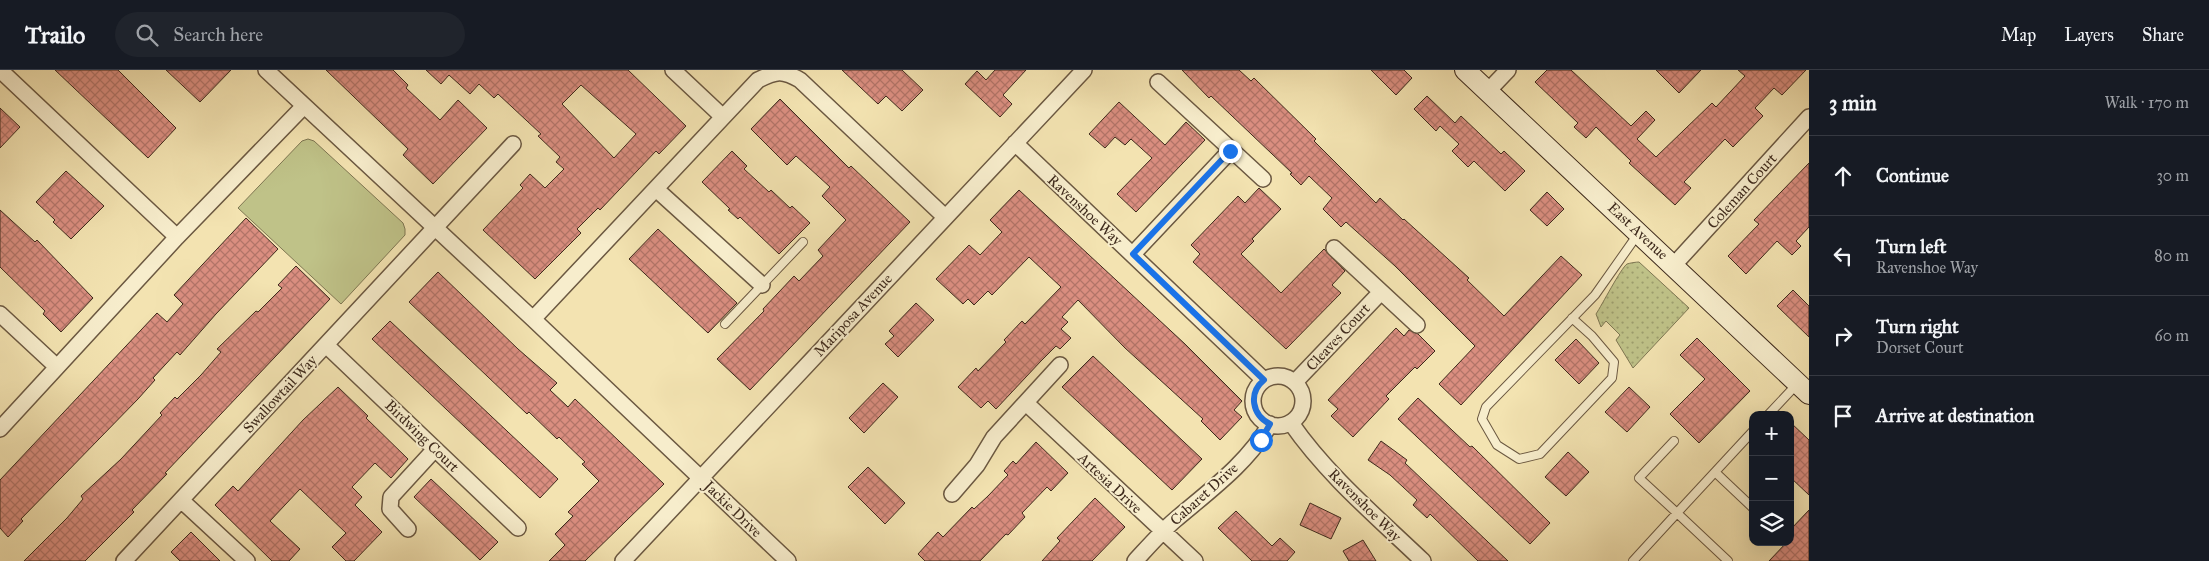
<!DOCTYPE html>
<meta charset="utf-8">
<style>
:root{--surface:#171b24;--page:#20242c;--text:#f1f3f6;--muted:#9ea1a6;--line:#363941}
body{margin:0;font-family:"IM FELL Great Primer",serif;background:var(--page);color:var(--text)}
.controls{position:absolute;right:15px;bottom:15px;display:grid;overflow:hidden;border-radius:10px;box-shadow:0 5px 20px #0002}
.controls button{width:45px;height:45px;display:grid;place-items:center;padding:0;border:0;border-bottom:1px solid var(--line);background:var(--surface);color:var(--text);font:25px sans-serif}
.stop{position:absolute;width:15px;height:15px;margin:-11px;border:4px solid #1a73e8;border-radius:50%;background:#fff}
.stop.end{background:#1a73e8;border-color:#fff;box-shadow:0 1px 5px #0008}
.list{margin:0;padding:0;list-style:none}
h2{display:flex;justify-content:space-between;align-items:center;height:65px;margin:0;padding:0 20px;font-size:21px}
h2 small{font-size:16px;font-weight:400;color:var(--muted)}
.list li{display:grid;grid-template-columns:32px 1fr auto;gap:15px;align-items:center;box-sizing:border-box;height:80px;padding:0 20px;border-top:1px solid var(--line)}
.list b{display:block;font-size:19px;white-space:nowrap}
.list p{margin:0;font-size:16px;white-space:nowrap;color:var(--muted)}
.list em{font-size:16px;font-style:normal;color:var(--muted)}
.icon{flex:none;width:28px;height:28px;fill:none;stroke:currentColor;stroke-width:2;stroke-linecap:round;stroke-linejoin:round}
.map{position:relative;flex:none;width:1809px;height:491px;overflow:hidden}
header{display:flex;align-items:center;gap:30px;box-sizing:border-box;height:70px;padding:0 25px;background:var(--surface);border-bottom:1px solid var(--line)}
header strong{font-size:24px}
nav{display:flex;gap:28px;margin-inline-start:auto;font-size:18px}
.search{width:350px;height:45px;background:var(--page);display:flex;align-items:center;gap:12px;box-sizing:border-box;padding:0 18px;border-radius:28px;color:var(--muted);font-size:19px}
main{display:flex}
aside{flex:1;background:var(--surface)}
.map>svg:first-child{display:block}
.grass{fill:url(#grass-dots);stroke:#7e7652}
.park{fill:#bfc288;stroke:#7e7652}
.building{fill:url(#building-cross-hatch);stroke:#3e2a1c;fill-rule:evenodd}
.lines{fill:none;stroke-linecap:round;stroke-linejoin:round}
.service-casing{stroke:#6b5841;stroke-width:10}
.minor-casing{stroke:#6b5841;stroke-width:18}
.secondary-casing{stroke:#3e2a1c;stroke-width:22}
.service{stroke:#f7edcc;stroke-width:8}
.minor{stroke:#f7edcc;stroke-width:15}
.secondary{stroke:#f7edcc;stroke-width:20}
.route{stroke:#1a73e8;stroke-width:6}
.labels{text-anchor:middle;stroke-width:4;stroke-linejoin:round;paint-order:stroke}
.street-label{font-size:15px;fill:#3e2a1c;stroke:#f7edcc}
</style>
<header>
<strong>Trailo</strong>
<div class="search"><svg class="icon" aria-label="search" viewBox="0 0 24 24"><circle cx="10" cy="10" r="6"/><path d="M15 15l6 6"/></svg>Search here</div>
<nav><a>Map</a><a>Layers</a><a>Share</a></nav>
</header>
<main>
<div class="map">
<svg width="1809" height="491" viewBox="0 0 1809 491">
<defs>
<pattern id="grass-dots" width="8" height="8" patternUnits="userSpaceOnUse" patternTransform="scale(1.25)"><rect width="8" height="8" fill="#bfc288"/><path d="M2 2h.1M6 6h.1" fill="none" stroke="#9d9e6e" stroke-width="1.8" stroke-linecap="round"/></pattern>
<pattern id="building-cross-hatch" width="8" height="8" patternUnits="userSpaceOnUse" patternTransform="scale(1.25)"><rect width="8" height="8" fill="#da8e80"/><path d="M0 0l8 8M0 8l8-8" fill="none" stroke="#b27468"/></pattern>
</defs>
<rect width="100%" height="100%" fill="#f3e3b1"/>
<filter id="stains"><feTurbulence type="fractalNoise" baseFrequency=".004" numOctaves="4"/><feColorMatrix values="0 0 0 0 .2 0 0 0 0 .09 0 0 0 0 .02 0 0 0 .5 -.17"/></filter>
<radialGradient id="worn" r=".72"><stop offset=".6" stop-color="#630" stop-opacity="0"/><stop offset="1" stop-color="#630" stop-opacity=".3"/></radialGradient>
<path class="grass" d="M1639 192 1689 238 1633 298 1616 270 1620 265 1606 251 1601 257 1596 244C1602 235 1621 198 1627 194 1630 193 1636 192 1639 192Z"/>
<path class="park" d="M308 69 314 71 403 153 405 159V165L341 234 238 138 302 71Z"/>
<path class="building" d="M55 0H118L176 58 148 88Z
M166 0H231L200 32Z
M326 0H393L408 15 406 18 440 50 458 30 487 58 433 114 403 85 408 79Z
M426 0H628L686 56 659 84 656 81 600 140 598 138 577 159 581 163 535 209 483 160 523 118 520 115 530 104 545 118 564 99 556 92 560 87 538 66 541 64 498 24 494 28 479 14 470 24 449 5 441 14ZM581 15 636 64 614 88 562 34Z
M842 0H902L923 20 902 41 886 26 878 34Z
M995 0H1026L1003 25 1012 34 1000 47 965 14 977 1 986 10Z
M1182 0H1239L1251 11 1254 8 1316 69 1314 71 1376 133 1380 128 1403 150 1404 149 1469 208 1467 210 1504 246 1561 186 1582 205 1461 335 1439 314 1475 276 1395 196 1346 152 1341 157 1323 139 1332 128 1309 106 1301 115 1290 104 1292 103 1211 26 1209 28Z
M1371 0H1404L1412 8 1396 25Z
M1547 0H1571L1631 56 1646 41 1655 50 1637 69 1656 87 1712 33 1716 37 1745 6 1738 0H1806L1782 25 1774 18 1755 38 1763 46 1733 77 1725 69 1684 112 1691 118 1675 135 1629 93 1631 91 1596 57 1586 68 1574 57 1578 53 1535 12Z
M1656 0H1701L1679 23Z
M1427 26 1455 53 1461 46 1501 84 1504 81 1525 101 1505 121 1474 91 1468 97 1452 81 1459 74 1440 56 1436 61 1414 39Z
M780 29 849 98 851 96 910 152 750 320 717 289 764 241 763 239 794 206 799 211 823 186 818 180 846 150 822 126 830 117 796 86 787 95 751 59Z
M1119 32 1165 75 1186 52 1205 70 1136 142 1117 124 1152 88 1131 69 1125 75 1115 67 1105 78 1089 64Z
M0 38 20 57 0 78Z
M732 81 747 96 744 99 769 122 771 120 790 138 792 136 810 153 779 184 740 147 738 149 728 140 730 139 702 112Z
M1809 93V157L1796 171 1801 176 1792 185 1777 171 1746 204 1728 186 1759 154 1754 150Z
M66 101 104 136 71 169 53 152 55 150 36 132Z
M1259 118 1281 139 1252 169 1254 171 1241 184 1281 223 1324 179 1345 201 1332 215 1341 223 1286 279 1193 192 1200 184 1191 175 1238 126 1245 133Z
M1019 120 1185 274 1242 331 1234 340 1242 347 1220 370 1201 351 1203 349 1125 278 1078 230 1062 247 1068 252 1061 259 1071 268 1060 279 1056 276 1041 291 996 339 988 331 981 338 958 317 976 298 978 301 1006 272 1004 270 1022 251 1025 254 1061 217 1029 187 992 225 988 221 974 235 968 229 963 234 936 209 969 175 980 185 1002 162 990 150Z
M1547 122 1564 139 1547 156 1530 140Z
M0 140 35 172 37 170 93 228 61 262 43 244 45 241 0 197Z
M246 148 278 179 216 244 180 285 177 282 153 308 155 310 138 329 21 449 23 451 8 467 0 458V410L157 243 167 252 183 234 174 225Z
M658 159 737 233 708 263 629 189Z
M296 196 330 229 165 403 167 404 132 440 134 442 85 491H24L67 448 83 429 81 426 121 389 162 345 160 343 175 327 177 329 201 305 221 282 217 279 256 241 258 242 282 218 278 215Z
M438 202 518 279 557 313 550 320 568 337 575 329 664 414 585 491H549L565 475 555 464 573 446 568 442 599 411 582 394 585 392 559 367 557 369 529 342 527 344 409 232Z
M1793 220 1809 236V267L1777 236Z
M916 233 934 250 898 287 885 274 894 266 889 261Z
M390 251 558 409 540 428 372 269Z
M1396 258 1404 266 1409 260 1418 264 1435 281 1417 299 1415 297 1386 326 1389 329 1353 367 1331 346 1338 339 1328 330Z
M1697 268 1750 321 1699 373 1670 344 1705 309 1680 285Z
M1576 269 1599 293 1579 314 1555 290Z
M1093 286 1202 389 1172 420 1062 317Z
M883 313 898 327 864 363 849 348Z
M338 317 368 346 366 348 408 389 391 408 375 393 352 417 362 427 355 435 382 462 354 491H346L332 477 346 463 300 419 270 451 300 479 289 491H272L215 435 233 416 238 421 303 350Z
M1629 317 1650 337 1627 362 1605 342Z
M1418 328 1470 377 1472 376 1550 453 1530 474 1398 349Z
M1790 352 1809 370V425L1790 407Z
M1381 371 1407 390 1405 393 1508 491H1478L1430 444 1427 448 1413 435 1417 430 1390 405 1368 390Z
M1036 372 1068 403 1051 421 1047 417 1022 443 1025 447 1008 465 1006 464 980 491H925L918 484 938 462 943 467 972 437 974 439 988 426 1008 405 1004 401 1013 391 1016 394Z
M1568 382 1589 402 1566 426 1545 407Z
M868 397 905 433 885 454 848 417Z
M431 409 498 472 480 490 414 427Z
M1095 428 1125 457 1092 491H1042L1060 471 1057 468Z
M1310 433 1341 448 1331 469 1300 455Z
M1809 440V491H1769L1787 472H1790V460Z
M1236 441 1272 476 1280 468 1295 482 1287 491H1252L1218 458Z
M191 462 220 491H180L171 482Z
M1363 470 1376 491H1349L1343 481Z"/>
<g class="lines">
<g class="service-casing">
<path id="service" d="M1572 248 1592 266 1614 292 1612 308 1540 384 1519 389 1497 375 1482 349 1486 337 1595 225 1638 164
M725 254 803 172
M1768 345 1798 313
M1674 371 1639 408 1677 443 1753 361
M1715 402 1753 438
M1633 491 1677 443 1728 491"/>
</g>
<g class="minor-casing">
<path id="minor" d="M0 0 177 167
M266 0 533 249 788 491
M673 0 723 47
M1158 12 1263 109
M1488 21 1508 0
M1015 73 1264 310
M656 119 762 215
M1334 178 1417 255
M1133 184 1230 81
M1674 195 1809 47
M0 244 57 297
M533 249 758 10C777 1 782 0 800 10L945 147
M326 275 518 458
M1253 331a25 25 0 1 1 50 0a25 25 0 1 1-50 0Z
M1295 312 1381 222
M1026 333 1195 491
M1291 353C1327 405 1377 447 1423 491
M0 359 177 167 304 36
M952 424 977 395 994 367 1060 295
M181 430 247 491
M408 459 390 439 391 427 435 379
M124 491 513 74
M623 491 1084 0
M1135 491C1148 477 1161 462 1175 450 1209 421 1248 393 1270 354"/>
</g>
<g class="secondary-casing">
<path id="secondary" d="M1465 0 1809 324"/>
</g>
<use href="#service" class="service"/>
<use href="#minor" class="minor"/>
<use href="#secondary" class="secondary"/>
</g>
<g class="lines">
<path class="route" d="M1230 81 1133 184 1264 310C1248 323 1252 345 1270 354L1261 370"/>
</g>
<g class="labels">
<g class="street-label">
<text transform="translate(1742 121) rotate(-48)" y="5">Coleman Court</text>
<text transform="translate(1085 140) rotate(43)" y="5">Ravenshoe Way</text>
<text transform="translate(1638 161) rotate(43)" y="5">East Avenue</text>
<text transform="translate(853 245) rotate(-47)" y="5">Mariposa Avenue</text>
<text transform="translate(1338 267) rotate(-47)" y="5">Cleaves Court</text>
<text transform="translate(280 324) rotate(-47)" y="5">Swallowtail Way</text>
<text transform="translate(422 366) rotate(44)" y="5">Birdwing Court</text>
<text transform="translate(1110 413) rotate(43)" y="5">Artesia Drive</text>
<text transform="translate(1204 424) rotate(-42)" y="5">Cabaret Drive</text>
<text transform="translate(1365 435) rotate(45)" y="5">Ravenshoe Way</text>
<text transform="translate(733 439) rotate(44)" y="5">Jackie Drive</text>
</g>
</g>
<rect width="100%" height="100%" filter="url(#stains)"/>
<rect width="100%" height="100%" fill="url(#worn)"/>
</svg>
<div class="controls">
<button>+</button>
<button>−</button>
<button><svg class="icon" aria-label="layers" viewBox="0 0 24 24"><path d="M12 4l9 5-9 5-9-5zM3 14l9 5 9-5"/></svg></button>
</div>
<div class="stop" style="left:1261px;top:370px"></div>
<div class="stop end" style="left:1230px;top:81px"></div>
</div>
<aside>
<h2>3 min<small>Walk · 170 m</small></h2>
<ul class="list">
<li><svg class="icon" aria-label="ahead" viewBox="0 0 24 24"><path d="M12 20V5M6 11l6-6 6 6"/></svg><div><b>Continue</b></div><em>30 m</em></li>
<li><svg class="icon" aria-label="left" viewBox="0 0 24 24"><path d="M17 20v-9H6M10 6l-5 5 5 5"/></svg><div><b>Turn left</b><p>Ravenshoe Way</p></div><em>80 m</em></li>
<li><svg class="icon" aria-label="right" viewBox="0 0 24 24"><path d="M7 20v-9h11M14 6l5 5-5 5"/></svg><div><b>Turn right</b><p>Dorset Court</p></div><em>60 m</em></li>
<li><svg class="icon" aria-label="arrive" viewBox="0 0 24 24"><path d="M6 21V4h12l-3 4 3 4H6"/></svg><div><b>Arrive at destination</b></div></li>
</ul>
</aside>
</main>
